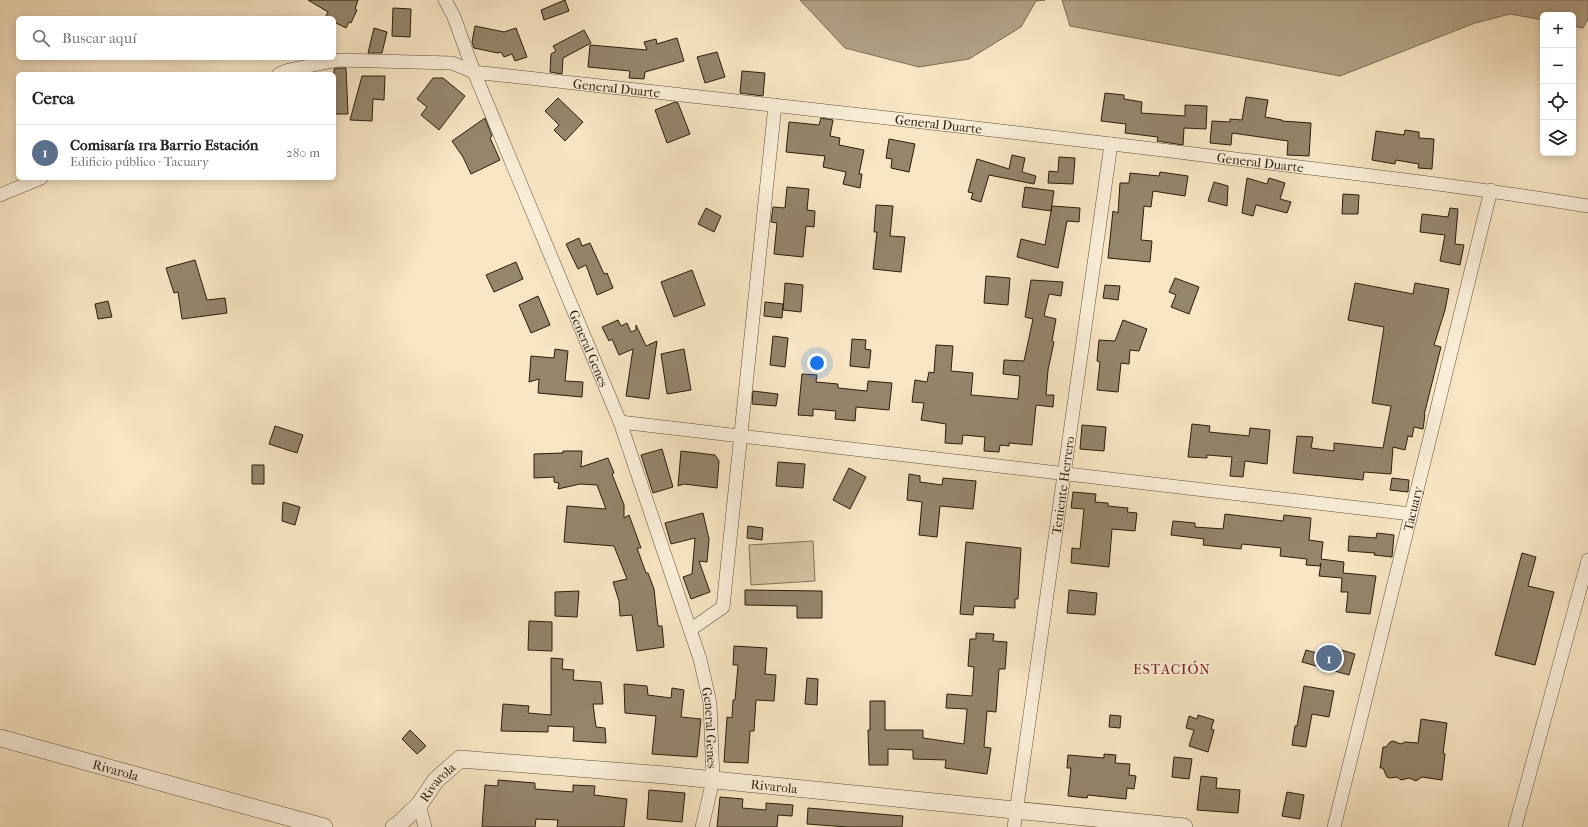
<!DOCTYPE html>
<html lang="es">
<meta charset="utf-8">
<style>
:root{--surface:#fff;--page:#f6f6f6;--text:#222;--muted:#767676;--line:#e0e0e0;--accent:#111827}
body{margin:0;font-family:"IM FELL French Canon",serif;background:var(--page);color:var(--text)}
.controls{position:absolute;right:12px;top:12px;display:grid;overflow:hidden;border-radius:6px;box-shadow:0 2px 10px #0003}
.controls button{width:36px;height:36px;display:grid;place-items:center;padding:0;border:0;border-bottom:1px solid var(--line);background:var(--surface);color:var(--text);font:20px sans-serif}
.you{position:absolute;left:817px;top:363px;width:14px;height:14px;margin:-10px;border:3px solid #fff;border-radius:50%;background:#1a73e8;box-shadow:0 0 0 6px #1a73e833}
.badge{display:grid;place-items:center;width:26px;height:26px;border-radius:50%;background:var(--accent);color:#fff;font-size:13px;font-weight:700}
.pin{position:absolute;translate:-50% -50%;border:2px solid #fff;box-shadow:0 1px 4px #0006}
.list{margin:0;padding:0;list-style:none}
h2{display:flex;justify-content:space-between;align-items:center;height:52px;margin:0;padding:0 16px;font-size:17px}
h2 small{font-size:13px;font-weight:400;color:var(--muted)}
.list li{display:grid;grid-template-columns:26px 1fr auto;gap:12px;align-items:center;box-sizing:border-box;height:56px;padding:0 16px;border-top:1px solid var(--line)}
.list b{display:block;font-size:15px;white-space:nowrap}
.list p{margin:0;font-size:13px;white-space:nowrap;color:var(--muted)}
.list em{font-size:13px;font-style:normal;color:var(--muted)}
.icon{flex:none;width:22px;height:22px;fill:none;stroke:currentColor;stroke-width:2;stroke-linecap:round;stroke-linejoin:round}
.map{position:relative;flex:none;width:1588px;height:827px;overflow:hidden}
.search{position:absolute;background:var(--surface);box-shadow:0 2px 10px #0003;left:16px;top:16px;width:320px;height:44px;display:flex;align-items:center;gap:10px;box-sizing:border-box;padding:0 14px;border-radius:6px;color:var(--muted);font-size:15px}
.panel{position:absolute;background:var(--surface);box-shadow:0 2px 10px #0003;left:16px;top:72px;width:320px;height:108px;border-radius:6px}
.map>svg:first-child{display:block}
.green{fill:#d5c3a4;stroke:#807058}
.water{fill:#b2a185;stroke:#7c6c55}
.building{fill:#95856b;stroke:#2a1c0c}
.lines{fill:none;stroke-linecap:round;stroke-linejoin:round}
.minor-casing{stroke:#5e4e3a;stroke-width:14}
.tertiary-casing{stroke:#5e4e3a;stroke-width:18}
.minor{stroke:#faeed8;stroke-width:13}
.tertiary{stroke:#faeed8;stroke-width:17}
.labels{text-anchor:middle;stroke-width:4;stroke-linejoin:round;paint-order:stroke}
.street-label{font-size:13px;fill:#2a1c0c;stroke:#faeed8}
.neighbourhood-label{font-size:14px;letter-spacing:1px;fill:#7a1f14;stroke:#faeed8}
</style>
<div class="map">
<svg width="1588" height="827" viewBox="0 0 1588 827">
<rect width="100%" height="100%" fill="#f8e5c3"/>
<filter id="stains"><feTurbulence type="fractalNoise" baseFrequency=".005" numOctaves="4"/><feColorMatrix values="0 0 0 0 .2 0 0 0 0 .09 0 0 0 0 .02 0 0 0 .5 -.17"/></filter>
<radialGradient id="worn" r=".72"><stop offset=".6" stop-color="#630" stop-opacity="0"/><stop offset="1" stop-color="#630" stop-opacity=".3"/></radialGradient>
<path class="green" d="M813 541 815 581 751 585 749 545Z"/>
<path class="water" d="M800 0H1045L1036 1 1021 27 969 59 919 67 845 48Z
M1062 0H1588V19L1583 28 1573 26V15H1543V20L1510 14 1475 23 1340 76 1070 26Z"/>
<path class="building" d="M308 0H358L355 9 357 10 351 23 349 22 346 28 334 22V18H325L328 12Z
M565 0 569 11 544 20 541 10Z
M393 8 411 9 410 37 392 36Z
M475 26 504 32 516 28 527 57 515 61 512 54 504 57 501 52 498 53 474 48 472 42Z
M374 28 387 32 382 53H368Z
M584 30 591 43 563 58 562 74 550 72 551 54 556 51 553 46Z
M677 38 684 61 645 72 644 79 629 78 630 71 588 67 590 45 647 50 644 42 656 39 657 44Z
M717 52 725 77 705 83 697 57Z
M339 68H346L348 114H334V69Z
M742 71 765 73 763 96 740 93Z
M362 76H385L384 100 373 99 372 121 350 120Z
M433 78H443L465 96 439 130 421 115 427 107 417 99Z
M1105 93 1124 95V99L1142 102 1141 113 1185 116V105L1207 106 1206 129 1184 128 1183 145 1157 141 1158 137 1125 133 1126 124 1101 121Z
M1246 97 1268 100 1265 117 1282 120V121L1311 123 1309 156 1287 155 1288 141 1232 133 1231 145 1210 143 1212 121 1230 122V119L1242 120Z
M558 98 583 122 565 141 554 130 559 125 545 111Z
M675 102 678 103 690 134 667 143 655 110Z
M485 118 492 136 490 138 500 160 471 174 463 157 452 141Z
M821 118 833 120 830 136 840 138 839 145 864 150 859 174H862L860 188 843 184 846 172 823 167 825 156 786 152 789 122 819 125Z
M1405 130 1419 132V138L1434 139 1432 169 1418 168 1419 164 1396 160 1395 164 1372 160 1376 131 1404 135Z
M889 139 915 144 909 172 891 168 892 159 886 158Z
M1012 155 1025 158 1022 172 1036 176 1034 184 989 175 981 202 971 199 973 193 968 192 977 159 1009 169Z
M1059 157 1075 158 1073 184 1048 183 1049 171 1058 172Z
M1160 172 1188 176 1185 196 1153 191 1151 207 1144 206 1141 240 1152 241 1150 262 1108 258 1113 211 1118 213 1120 183H1129L1130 173 1159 176Z
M1247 178 1267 184 1269 178 1285 183 1280 199 1291 202 1287 213 1256 205 1253 216 1242 213Z
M1214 182 1228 186 1227 206 1208 201Z
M787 187 809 189 807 210 815 211 814 227 806 226 803 257 774 254 777 223 771 222 773 207 785 208Z
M1025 187 1054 191 1051 211 1022 207Z
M1343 194 1359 195 1358 214H1342Z
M876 205 893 206 890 236 905 237 901 272 873 269 877 232H874Z
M1052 206 1080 208 1079 222 1067 221 1058 268 1017 257 1021 239 1045 245Z
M706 208 721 216 714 232 698 224Z
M1450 208 1458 209 1455 244 1464 245 1460 265 1440 261 1445 235 1420 232 1422 214 1448 217Z
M579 238 582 246 590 243 604 274 607 273 613 288 597 295 586 265 578 269 566 244Z
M195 260 207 300 225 298 227 313 182 319 178 292 174 293 166 268Z
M516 262 523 279 494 292 486 275Z
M692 270 705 305 674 317 661 282Z
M986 276 1010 278 1008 305 984 303Z
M1175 278 1199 287 1189 314 1171 307 1176 295 1169 292Z
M1031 280 1063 282 1061 296 1049 294 1044 316 1056 319 1052 341 1054 342 1048 370 1046 395H1054L1053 407 1036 405 1032 445 1009 443V446L1000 445 999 452 984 451 985 437 963 435 962 444 945 443 946 424 921 420 924 403 912 402 915 380 927 382 929 372 934 373 936 345 953 346 951 371 973 373 971 395 1018 399 1020 376 1003 374 1004 360 1024 361 1033 319 1025 317Z
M785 283 803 285 801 312 783 310Z
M1355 283 1413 294 1415 283 1449 289 1445 310 1434 345 1441 347 1424 415H1425L1423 429 1414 427 1412 437 1408 436 1405 450 1393 447 1391 474 1364 472 1363 480 1293 473 1297 436 1313 437 1311 448 1334 451V443L1383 448 1391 406 1372 403 1384 327 1348 320Z
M1105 285 1120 286 1118 300 1103 298Z
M538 296 550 325 531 333 519 305Z
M108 301 112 317 98 319 95 304Z
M765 302 783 304 782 318 764 316Z
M618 320 621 326 627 323 631 332 636 330V325L646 346 657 341 649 399 626 396 633 349 619 355 612 339 609 341 602 327Z
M1123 320 1147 329 1139 351 1130 350 1129 364 1121 363 1118 392 1097 390 1100 362 1097 361 1099 340 1115 341Z
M773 336 788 338 785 367 770 365Z
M852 339 866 340 865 349 871 350 869 368 850 366Z
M555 349 568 351 565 381 583 382 582 397 538 393 539 379 529 382 531 356 554 358Z
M684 349 691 390 667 394 661 354Z
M802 374 817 375 816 382 838 384V388L867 391 868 381 892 383 889 410 856 407 855 421 835 419 836 411 813 409V416L798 415Z
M753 391 778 394 776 406 752 404Z
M1192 424 1210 426 1209 432 1249 436 1250 428 1270 430 1267 464 1245 461 1243 477 1230 476 1232 457 1207 455V458L1188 457Z
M1082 425 1106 427 1104 451 1080 449Z
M275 426 303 435 297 453 269 444Z
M662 449 673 487 653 493 641 455Z
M563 451H582L581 467 608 458 614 473 612 474 624 505V518L629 515 641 548H637L646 573H648L654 589 658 626H662L664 647 637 651 632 615 620 616 619 601 613 582 627 579 614 546 564 542 567 506 606 509 597 485 580 484 558 489 559 483 554 482V477L534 478V454L563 453Z
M681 451 715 455 719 461 717 488 684 484 678 486Z
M778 462 805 464 803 488 776 486Z
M252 465H264V484H252Z
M849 468 866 477 850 509 833 500Z
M909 474 920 476V482L942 485 943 478 976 481 973 509 940 506 937 537 919 535 922 502 907 500Z
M1392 478 1409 480 1408 492 1390 490Z
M1073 492 1096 494 1095 502 1108 503V506L1128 508 1127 512 1137 513 1135 531 1112 529 1109 567 1071 563 1072 548 1080 549 1084 509 1071 508Z
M283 502 300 507 295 525 282 521Z
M703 513 709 539 707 562 699 561 710 592 691 599 683 577 692 574 695 538 671 544 665 523Z
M1225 514 1283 521 1284 515 1311 518 1309 540 1323 542 1321 559 1344 562 1343 573 1376 576 1370 614 1346 612 1348 592H1341L1342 578 1319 576 1321 563 1320 566 1306 565 1307 559 1280 556 1281 548 1242 544 1241 549 1203 545 1204 539 1171 535 1173 521 1195 523V527L1223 529Z
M748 526 763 528 762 540 747 538Z
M1377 533 1394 535 1392 557 1374 555 1375 553 1348 551 1349 536 1376 538Z
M966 542 1021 548 1018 599H1015V608L974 606 973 615 960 614Z
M1522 553 1536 557 1528 586 1554 592 1535 665 1495 655Z
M745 590 822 591V618H797V606L745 605Z
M1069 590 1097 593 1095 615 1067 613Z
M579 591 577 617 555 616V592Z
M529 621 552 622V651L528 650Z
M976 633 994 634 993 641 1007 642 1005 669H999L996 712 987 711 984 747 991 748 987 774 945 768 946 760 913 759V750L888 749V765H869L868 730H870V701H885V730H923V738L964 744 967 709 946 708 947 694 972 696 974 667 968 666 970 639H976Z
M734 646 767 648 765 674 776 675 774 701 756 700 754 731H750L748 763 724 762 727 717 732 718 733 700H735L738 665H733Z
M1338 649 1355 654 1349 675 1302 662 1306 650 1317 653 1318 650 1337 655Z
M551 658 563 659 562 669 574 670 573 680 601 682 603 704H593L596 727 605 728 606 743 573 741 574 727 548 726V732L501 731 503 704 529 706 528 713 551 715Z
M807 678 818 679 817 705 805 704Z
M624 684 647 686 648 695 671 698 672 688 684 690 681 717 701 719 697 757 652 754 656 716 625 713Z
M1304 686 1334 691 1329 717 1312 714 1306 747 1292 745 1295 726H1297Z
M1110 715 1121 716 1120 728 1109 727Z
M1198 715 1214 720 1211 729 1214 730 1208 752 1189 746 1194 730 1186 728 1189 716 1197 719Z
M1421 719 1447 723 1443 753 1445 754 1442 780 1422 777 1416 781 1409 778 1401 780 1397 777 1390 778 1387 777 1383 768H1380L1383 747H1386L1390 742 1393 741 1401 744 1405 742 1418 743Z
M410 730 426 746 417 754 402 739Z
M1104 754 1116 755 1115 763 1130 764 1129 775 1136 776 1134 789 1127 788 1126 799 1088 795 1087 798 1068 796 1071 768H1067L1068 755 1104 758Z
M1174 757 1192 759 1189 779 1172 777Z
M1201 776 1217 778 1216 788 1240 790 1238 813 1197 810Z
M498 780 535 783V789L573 792V785L595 786 594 795 627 799 624 827H557L558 820 536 819 535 827H482L485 785 498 786Z
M649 790 685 793 682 822 647 819Z
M1287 792 1304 795 1300 819 1282 816Z
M720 797 743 799 742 808 766 810V803L793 805 792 816 778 815 777 827H717Z
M808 808 903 816 902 827H848L807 824Z"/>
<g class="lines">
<g class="minor-casing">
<g id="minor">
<path id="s1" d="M445 0 454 17 474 72 620 422 700 659 710 703 713 780 702 827"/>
<path id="s2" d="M279 74 289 70 338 60 452 63 474 72C717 99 960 125 1202 155 1331 171 1460 185 1588 206"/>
<path d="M0 195 41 178"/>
<path d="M620 422 1411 514"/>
<path d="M690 630 723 607 775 105"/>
<path d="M419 805 425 827"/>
<path id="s3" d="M1014 827 1111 144"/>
<path id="s4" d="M1334 827 1491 190"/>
<path d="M1515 827 1588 560"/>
</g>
</g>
<g class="tertiary-casing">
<g id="tertiary">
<path id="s5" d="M0 738 324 827"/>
<path id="s6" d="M394 827 397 826 419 805 436 780 460 759 665 775 1184 827"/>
</g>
</g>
<use href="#minor" class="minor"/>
<use href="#tertiary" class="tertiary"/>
</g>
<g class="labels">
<g class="street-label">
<text dy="5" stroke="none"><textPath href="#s2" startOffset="342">General Duarte</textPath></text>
<text dy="5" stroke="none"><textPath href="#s2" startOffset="666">General Duarte</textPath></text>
<text dy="5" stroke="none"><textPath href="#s2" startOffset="990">General Duarte</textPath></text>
<text dy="5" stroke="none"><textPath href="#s1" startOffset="377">General Genes</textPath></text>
<text dy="5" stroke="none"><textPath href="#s3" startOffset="345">Teniente Herrero</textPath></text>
<text dy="5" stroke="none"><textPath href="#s4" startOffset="328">Tacuary</textPath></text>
<text dy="5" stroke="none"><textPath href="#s1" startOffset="777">General Genes</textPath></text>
<text dy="5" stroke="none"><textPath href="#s5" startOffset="120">Rivarola</textPath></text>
<text dy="5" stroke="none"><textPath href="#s6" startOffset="63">Rivarola</textPath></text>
<text dy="5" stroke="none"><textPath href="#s6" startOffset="411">Rivarola</textPath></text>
</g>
<g class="neighbourhood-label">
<text x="1172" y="674">ESTACIÓN</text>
</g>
</g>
<rect width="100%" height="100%" filter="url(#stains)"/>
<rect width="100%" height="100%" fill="url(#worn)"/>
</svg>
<div class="controls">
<button>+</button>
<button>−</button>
<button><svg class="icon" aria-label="locate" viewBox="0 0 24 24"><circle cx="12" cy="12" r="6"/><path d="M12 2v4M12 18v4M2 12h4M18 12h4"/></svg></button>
<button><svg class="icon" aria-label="layers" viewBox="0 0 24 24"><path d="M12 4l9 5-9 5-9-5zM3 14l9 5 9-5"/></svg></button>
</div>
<div class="you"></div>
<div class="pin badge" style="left:1329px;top:658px;background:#5c6f8a">1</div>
<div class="search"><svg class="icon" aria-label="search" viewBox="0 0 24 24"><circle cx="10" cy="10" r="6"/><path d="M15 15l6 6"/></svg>Buscar aquí</div>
<section class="panel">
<h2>Cerca<small></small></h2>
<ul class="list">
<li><span class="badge" style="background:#5c6f8a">1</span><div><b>Comisaría 1ra Barrio Estación</b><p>Edificio público · Tacuary</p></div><em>280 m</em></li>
</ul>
</section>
</div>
